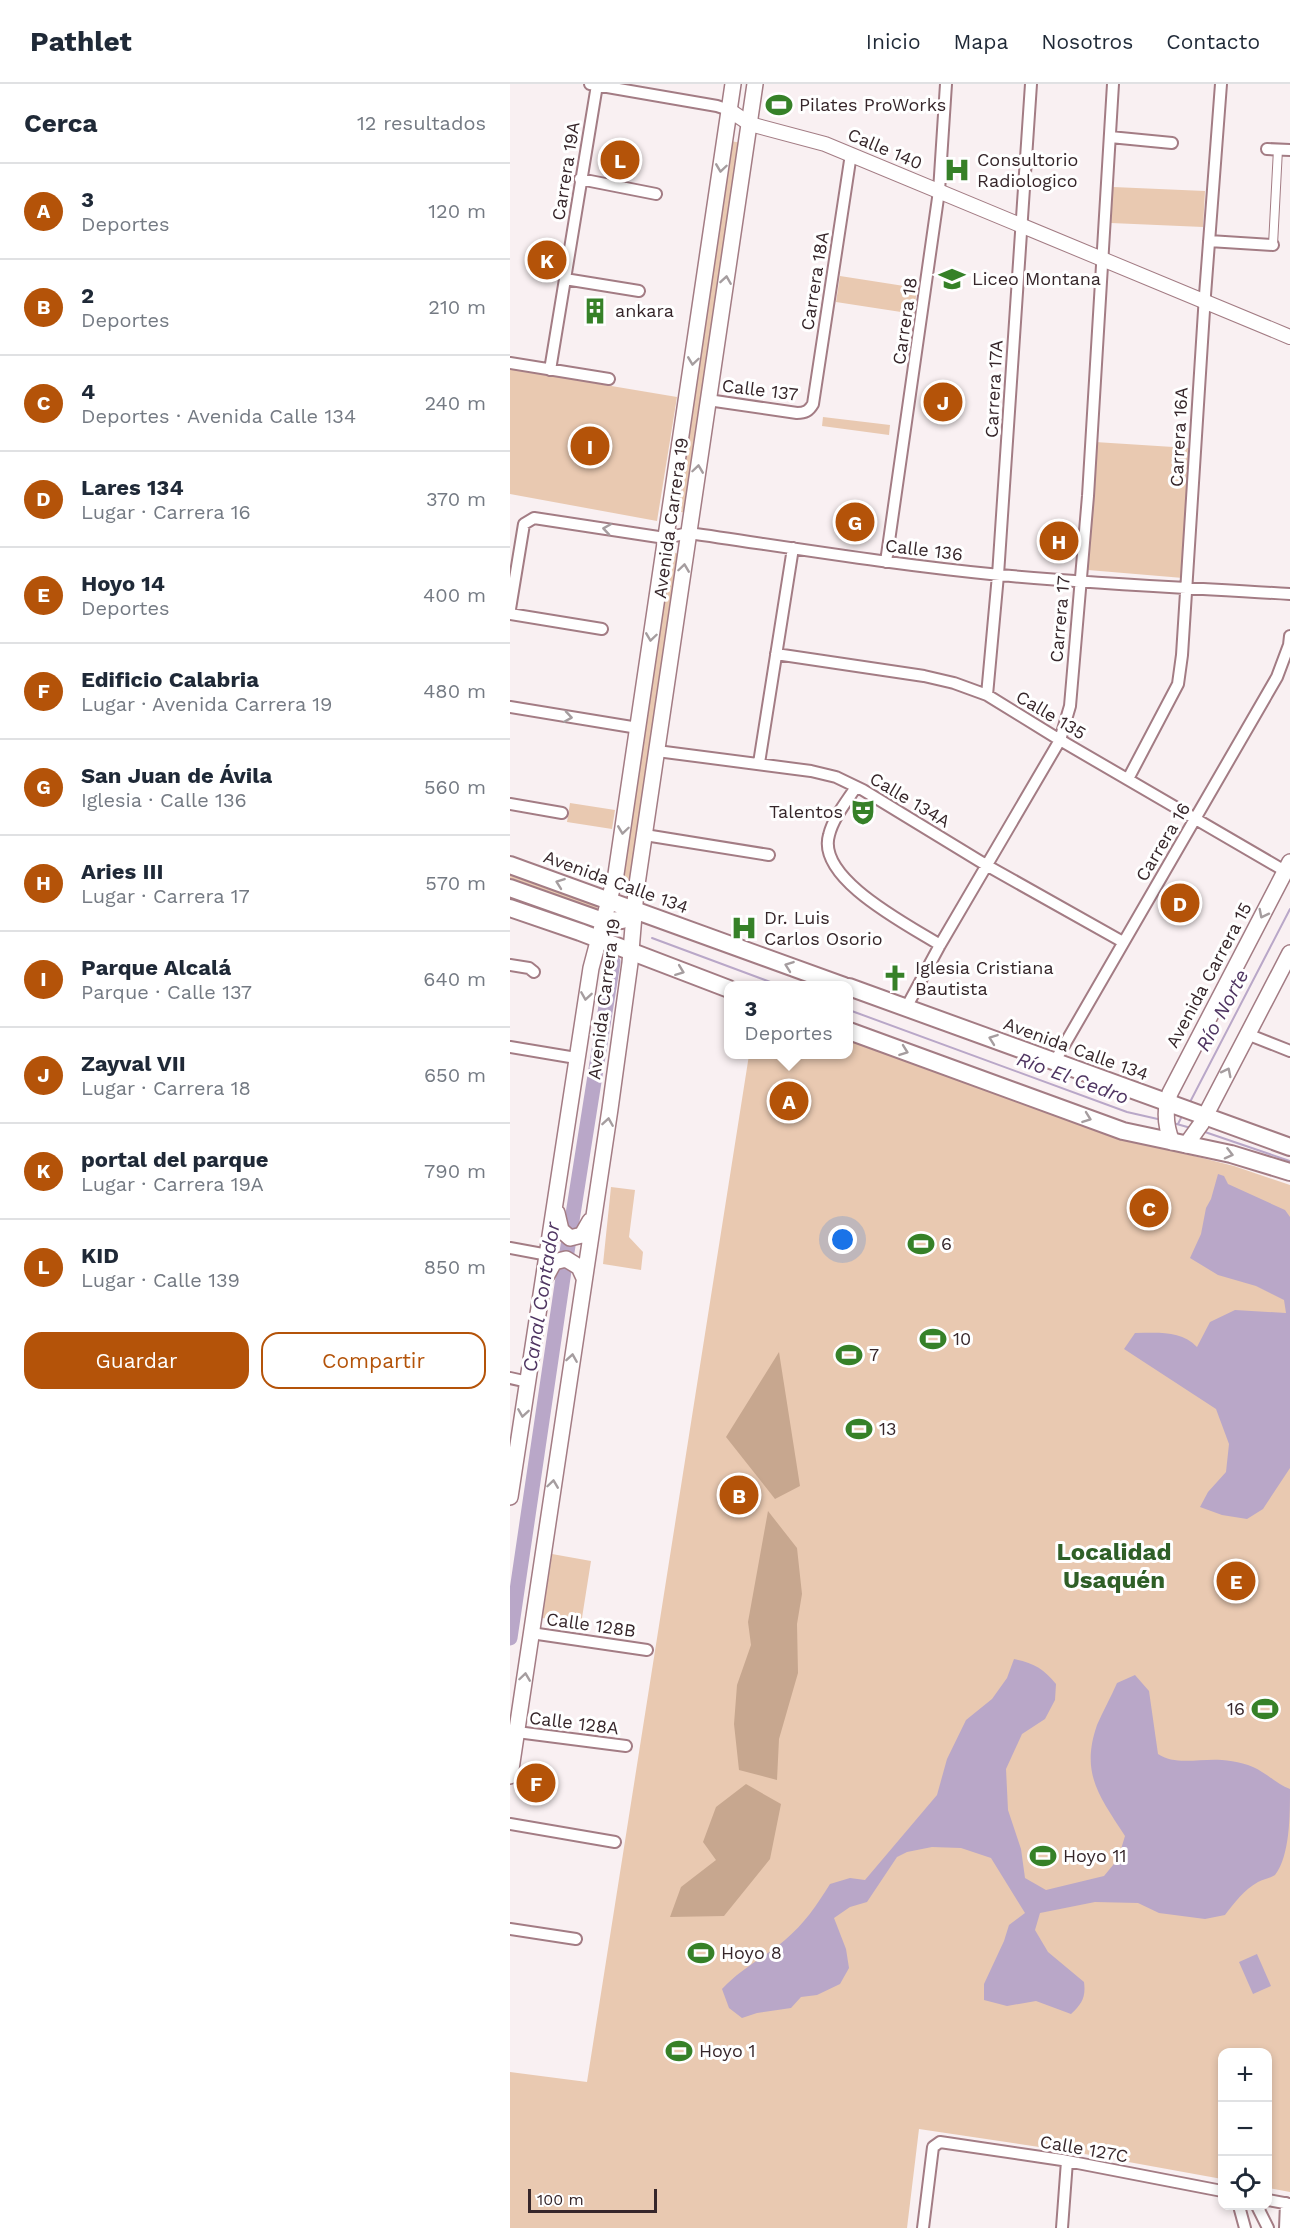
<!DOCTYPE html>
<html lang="es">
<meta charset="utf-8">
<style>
:root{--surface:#fff;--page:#f2f2f3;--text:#1f2937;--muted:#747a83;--line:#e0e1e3;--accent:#b45309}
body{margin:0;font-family:"Work Sans",sans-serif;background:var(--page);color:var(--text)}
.controls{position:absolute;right:18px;bottom:18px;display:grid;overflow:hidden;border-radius:12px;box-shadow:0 3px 9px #0003}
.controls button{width:54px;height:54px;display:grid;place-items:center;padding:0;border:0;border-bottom:2px solid var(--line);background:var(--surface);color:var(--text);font:30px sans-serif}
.scale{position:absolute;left:18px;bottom:15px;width:129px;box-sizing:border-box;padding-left:6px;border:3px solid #36262a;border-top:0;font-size:16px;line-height:21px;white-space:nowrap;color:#36262a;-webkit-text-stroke:4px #fff;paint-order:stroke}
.you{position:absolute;left:333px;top:1156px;width:21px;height:21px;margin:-15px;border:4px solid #fff;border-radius:50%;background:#1a73e8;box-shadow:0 0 0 9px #1a73e833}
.badge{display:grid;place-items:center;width:39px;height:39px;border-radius:50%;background:var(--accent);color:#fff;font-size:20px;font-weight:700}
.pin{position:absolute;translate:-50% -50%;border:3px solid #fff;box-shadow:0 2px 6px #0006}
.popup{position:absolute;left:214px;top:897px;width:129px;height:78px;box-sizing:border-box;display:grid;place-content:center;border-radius:12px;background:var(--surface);filter:drop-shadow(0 2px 4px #0005);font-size:20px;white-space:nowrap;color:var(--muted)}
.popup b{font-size:22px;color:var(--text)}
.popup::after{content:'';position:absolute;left:50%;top:100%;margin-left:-12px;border:12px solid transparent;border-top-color:var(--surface)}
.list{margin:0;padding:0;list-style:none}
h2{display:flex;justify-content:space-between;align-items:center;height:78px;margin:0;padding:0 24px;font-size:26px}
h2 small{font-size:20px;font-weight:400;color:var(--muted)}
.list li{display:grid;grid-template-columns:39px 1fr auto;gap:18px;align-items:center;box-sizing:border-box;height:96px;padding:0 24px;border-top:2px solid var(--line)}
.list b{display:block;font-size:22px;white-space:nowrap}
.list p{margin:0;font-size:20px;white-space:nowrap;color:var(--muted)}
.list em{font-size:20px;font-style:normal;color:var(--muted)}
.actions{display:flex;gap:12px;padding:18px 24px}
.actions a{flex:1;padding:14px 0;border:2px solid var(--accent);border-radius:18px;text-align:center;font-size:21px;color:var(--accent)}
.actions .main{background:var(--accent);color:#fff}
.icon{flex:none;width:33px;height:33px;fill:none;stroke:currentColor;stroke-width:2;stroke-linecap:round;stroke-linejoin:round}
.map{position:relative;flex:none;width:780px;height:2144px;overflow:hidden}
header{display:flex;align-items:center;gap:36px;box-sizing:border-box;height:84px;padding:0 30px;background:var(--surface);border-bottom:2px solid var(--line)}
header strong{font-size:28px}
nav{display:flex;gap:33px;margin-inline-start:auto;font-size:21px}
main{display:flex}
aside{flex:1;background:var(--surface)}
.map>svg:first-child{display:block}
.green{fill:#e9c9b1}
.forest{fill:#c7a78f}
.water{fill:#b9a7c8}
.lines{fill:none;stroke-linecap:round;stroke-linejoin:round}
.stream{stroke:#b9a7c8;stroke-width:2}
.river{stroke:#b9a7c8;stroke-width:15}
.pedestrian-casing{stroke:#a37c84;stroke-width:10}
.minor-casing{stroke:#a37c84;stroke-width:14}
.tertiary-casing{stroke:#a37c84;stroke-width:16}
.secondary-casing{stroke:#a37c84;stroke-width:18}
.primary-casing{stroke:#a37c84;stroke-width:20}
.pedestrian{stroke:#fff;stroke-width:8}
.minor{stroke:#fff;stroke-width:10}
.tertiary{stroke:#fff;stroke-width:14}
.secondary{stroke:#fff;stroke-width:15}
.primary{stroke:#fff;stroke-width:16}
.oneway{stroke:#a59d9f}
.labels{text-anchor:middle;stroke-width:6;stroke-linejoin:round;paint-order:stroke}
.poi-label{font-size:18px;fill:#36262a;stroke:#fff;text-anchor:start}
.street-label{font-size:18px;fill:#36262a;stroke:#fff}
.water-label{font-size:20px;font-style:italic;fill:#4f3562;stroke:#fff}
.district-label{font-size:24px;font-weight:bold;fill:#2f5f27;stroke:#fff}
</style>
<header>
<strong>Pathlet</strong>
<nav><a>Inicio</a><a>Mapa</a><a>Nosotros</a><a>Contacto</a></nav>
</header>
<main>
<aside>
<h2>Cerca<small>12 resultados</small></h2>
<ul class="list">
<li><span class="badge">A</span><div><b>3</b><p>Deportes</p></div><em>120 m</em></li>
<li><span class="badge">B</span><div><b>2</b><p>Deportes</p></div><em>210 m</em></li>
<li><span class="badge">C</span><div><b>4</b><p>Deportes · Avenida Calle 134</p></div><em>240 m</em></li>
<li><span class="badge">D</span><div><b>Lares 134</b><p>Lugar · Carrera 16</p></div><em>370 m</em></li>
<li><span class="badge">E</span><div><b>Hoyo 14</b><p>Deportes</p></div><em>400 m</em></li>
<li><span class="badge">F</span><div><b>Edificio Calabria</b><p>Lugar · Avenida Carrera 19</p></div><em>480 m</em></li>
<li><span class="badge">G</span><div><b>San Juan de Ávila</b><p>Iglesia · Calle 136</p></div><em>560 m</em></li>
<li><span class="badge">H</span><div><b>Aries III</b><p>Lugar · Carrera 17</p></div><em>570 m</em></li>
<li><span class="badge">I</span><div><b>Parque Alcalá</b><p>Parque · Calle 137</p></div><em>640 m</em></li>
<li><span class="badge">J</span><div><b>Zayval VII</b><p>Lugar · Carrera 18</p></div><em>650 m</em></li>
<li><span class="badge">K</span><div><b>portal del parque</b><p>Lugar · Carrera 19A</p></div><em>790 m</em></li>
<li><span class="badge">L</span><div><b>KID</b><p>Lugar · Calle 139</p></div><em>850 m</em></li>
</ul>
<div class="actions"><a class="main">Guardar</a><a>Compartir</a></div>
</aside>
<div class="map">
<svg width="780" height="2144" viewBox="0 0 780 2144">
<rect width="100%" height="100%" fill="#f9f0f2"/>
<path class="green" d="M220 57 232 59 177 429 165 427Z
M603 103 695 107 693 143 601 139Z
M330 192 407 204 404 230 326 218Z
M0 285 167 313 147 437 0 410Z
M313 333 380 341 379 351 312 342Z
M585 358 679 364 673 494 578 486Z
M158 468 171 470 123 803 109 799Z
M60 719 105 726 102 745 57 738Z
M0 784 89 816 86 827 0 797Z
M339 956 620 1056 724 1082 780 1101V2108L758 2104V1968H712V2095L569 2069 409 2045 397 2144H0V1988L77 1998 239 971 339 970Z
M101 1103 125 1106 119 1153 133 1168 131 1186 93 1180Z
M42 1470 81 1477 71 1540 32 1534Z"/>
<path class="forest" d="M269 1268 290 1402 265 1415 216 1353Z
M258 1427 287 1464 292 1510 287 1540 288 1589 269 1655 267 1696 229 1686 224 1640 227 1601 241 1561 238 1538Z
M236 1700 271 1720 260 1775 214 1832 160 1833 171 1803 206 1776 193 1758 206 1723Z"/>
<path class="water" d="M708 1090 714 1092 718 1100 775 1126 780 1133V1384L753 1425 737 1435 712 1431 690 1423 698 1408 716 1388 719 1360 706 1325 614 1265 625 1249C648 1249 671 1246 687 1263L700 1238 725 1226 776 1229 774 1216 746 1202 708 1191 680 1174 691 1150 696 1124 701 1115Z
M504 1575C524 1579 534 1585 546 1600L545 1616 535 1635 512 1650 496 1685 498 1726 511 1765 515 1794 536 1806 594 1792 608 1775 615 1752C590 1713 570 1690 587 1641 593 1627 601 1613 607 1599L625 1591 639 1607 648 1670C665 1682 691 1674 712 1676 725 1677 741 1680 752 1688 762 1694 769 1701 780 1705 780 1731 780 1772 765 1791 761 1794 753 1795 748 1798 734 1806 724 1819 715 1831L695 1835 649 1829 628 1819 585 1818 530 1829 525 1846 538 1868 574 1898C576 1913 572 1920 561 1930L526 1917 497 1922 474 1916V1900L494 1857 499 1841 515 1829 481 1774 451 1764 422 1763 397 1768 387 1773 357 1818 340 1823 324 1834 336 1865 339 1884 330 1900 307 1911 291 1913 281 1924 247 1929 232 1934 219 1924 212 1905C230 1885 255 1873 275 1856 294 1840 307 1821 320 1800L340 1794 355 1796 427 1711 437 1675 456 1636 482 1615 497 1594Z
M747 1870 761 1902 743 1910 729 1878Z"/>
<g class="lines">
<path class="stream" d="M142 854 271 902
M339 926 617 1028 652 1036
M679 1020 780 825
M663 1039 681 1044
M668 1040 673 1030
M692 1047 780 1077"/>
<path class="river" d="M0 1554 54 1187 103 878"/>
<g class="pedestrian-casing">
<path id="pedestrian" d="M763 161 768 65"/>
</g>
<g class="minor-casing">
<path id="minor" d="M80 0 207 22 219 26
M600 53 662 59
M757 65 780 66
M70 95 146 110
M699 157 763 161
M55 195 129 207
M0 279 99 295
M40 286 87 1
M198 316 287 329C295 329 299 327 303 320L341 70
M376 478 429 107 436 0
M0 525 14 440 24 434 155 454 179 449C283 464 386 481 490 491 586 500 683 504 780 510
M0 530 92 545
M266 570 414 592 444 599 477 611 550 656 775 787
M477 611 488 491 521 0
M0 623 128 644
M147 667 301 687 326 693 353 706 476 781 613 858
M249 679 283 464
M618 695 668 600 672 571 695 211 711 0
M346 703C337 717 323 734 319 751 306 795 400 842 430 861
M0 720 52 729
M135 751 259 771
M0 881 19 884 24 888
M396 924 430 861 550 656 560 622 578 412 603 0
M737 950 780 967
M0 963 66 974
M545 977 767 593 779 561 780 552
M0 1164 38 1171
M0 1294 18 1298
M21 1549 137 1566
M7 1648 116 1662
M0 1740 105 1758
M0 1845 66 1855
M758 2116 780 2120
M729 2122 735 2144
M747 2122 758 2144
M413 2144 423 2063 430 2058 552 2076 712 2107
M552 2144 557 2077
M775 2144 776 2119"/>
</g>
<g class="tertiary-casing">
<path id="tertiary" d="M219 26 240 40 315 60 780 253"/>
</g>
<g class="secondary-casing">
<path id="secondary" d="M662 1058C655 1041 654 1026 660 1009L780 778
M676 1061 691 1040 780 869
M47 1129 51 1146 60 1154 72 1151 80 1137
M37 1191 44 1178 56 1175 69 1183 74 1194
M0 1413 81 884 106 790 223 0
M0 1692 100 1025 120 879 126 807 245 0"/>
</g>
<g class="primary-casing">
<path id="primary" d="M0 781 334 902
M0 804 93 837 112 836 124 826
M0 824 70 848 219 905
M339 903 780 1063
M339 947 613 1047 721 1070 780 1088"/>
</g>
<use href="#pedestrian" class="pedestrian"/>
<use href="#minor" class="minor"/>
<use href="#tertiary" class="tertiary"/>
<use href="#secondary" class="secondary"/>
<use href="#primary" class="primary"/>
</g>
<defs><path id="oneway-chevron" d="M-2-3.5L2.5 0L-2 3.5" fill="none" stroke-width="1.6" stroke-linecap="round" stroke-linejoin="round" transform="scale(1.5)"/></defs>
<g class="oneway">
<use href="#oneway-chevron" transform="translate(211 84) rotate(98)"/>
<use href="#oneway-chevron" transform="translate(216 196) rotate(-81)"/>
<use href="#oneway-chevron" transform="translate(183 277) rotate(98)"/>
<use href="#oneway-chevron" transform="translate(188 385) rotate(-82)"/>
<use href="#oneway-chevron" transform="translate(97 445) rotate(-171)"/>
<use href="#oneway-chevron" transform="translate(174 484) rotate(-82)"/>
<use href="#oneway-chevron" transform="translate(141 553) rotate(98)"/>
<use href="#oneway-chevron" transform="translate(58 633) rotate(9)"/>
<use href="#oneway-chevron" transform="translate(113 746) rotate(98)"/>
<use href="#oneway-chevron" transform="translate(50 799) rotate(-160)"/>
<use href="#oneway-chevron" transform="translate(753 830) rotate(117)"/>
<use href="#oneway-chevron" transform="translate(279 882) rotate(-160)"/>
<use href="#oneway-chevron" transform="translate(170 887) rotate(21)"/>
<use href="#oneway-chevron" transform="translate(76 912) rotate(99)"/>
<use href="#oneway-chevron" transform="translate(483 955) rotate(-160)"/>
<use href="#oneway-chevron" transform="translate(394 967) rotate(20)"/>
<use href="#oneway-chevron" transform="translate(717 988) rotate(-63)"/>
<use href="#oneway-chevron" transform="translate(577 1034) rotate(20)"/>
<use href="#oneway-chevron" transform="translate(98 1038) rotate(-81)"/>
<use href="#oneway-chevron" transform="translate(719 1070) rotate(14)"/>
<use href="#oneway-chevron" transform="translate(62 1274) rotate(-81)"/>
<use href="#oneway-chevron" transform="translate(13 1329) rotate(99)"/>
<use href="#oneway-chevron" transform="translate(43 1400) rotate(-82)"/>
<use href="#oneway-chevron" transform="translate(15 1593) rotate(-82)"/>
</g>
<defs>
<g id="stadium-bare" transform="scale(2.07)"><path d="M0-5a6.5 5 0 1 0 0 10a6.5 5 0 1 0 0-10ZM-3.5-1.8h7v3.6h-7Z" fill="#368128" stroke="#fff" stroke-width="2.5" paint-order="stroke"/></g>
<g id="hospital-bare" transform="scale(2.07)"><path d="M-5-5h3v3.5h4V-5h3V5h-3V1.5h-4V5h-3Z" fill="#368128" stroke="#fff" stroke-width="2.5" paint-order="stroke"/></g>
<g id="school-bare" transform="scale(2.07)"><path d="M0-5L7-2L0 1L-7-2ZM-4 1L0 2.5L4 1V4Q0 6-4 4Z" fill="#368128" stroke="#fff" stroke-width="2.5" paint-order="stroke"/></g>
<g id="building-bare" transform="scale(2.07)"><path d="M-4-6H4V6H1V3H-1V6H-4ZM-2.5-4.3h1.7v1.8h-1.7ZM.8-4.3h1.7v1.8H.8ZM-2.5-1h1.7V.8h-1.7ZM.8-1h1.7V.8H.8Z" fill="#368128" stroke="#fff" stroke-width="2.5" paint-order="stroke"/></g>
<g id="theatre-bare" transform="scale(2.07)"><path d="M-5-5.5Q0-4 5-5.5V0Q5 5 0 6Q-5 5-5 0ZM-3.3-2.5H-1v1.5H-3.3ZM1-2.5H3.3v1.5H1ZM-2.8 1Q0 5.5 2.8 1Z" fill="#368128" stroke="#fff" stroke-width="2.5" paint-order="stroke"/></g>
<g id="church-bare" transform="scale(2.07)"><path d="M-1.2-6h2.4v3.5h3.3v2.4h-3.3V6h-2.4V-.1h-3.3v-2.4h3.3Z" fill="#368128" stroke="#fff" stroke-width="2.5" paint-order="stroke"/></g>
</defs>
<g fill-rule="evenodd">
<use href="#stadium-bare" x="269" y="21"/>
<use href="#hospital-bare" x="447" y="86"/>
<use href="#school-bare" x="442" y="195"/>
<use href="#building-bare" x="85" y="227"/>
<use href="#theatre-bare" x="353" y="728"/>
<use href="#hospital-bare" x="234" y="844"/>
<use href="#church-bare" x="385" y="894"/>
<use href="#stadium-bare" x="411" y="1160"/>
<use href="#stadium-bare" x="423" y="1255"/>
<use href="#stadium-bare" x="339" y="1271"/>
<use href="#stadium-bare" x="349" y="1345"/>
<use href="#stadium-bare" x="755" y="1625"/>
<use href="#stadium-bare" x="533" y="1772"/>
<use href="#stadium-bare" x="191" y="1869"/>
<use href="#stadium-bare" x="169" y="1967"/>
</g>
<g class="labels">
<g class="poi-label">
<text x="289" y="27">Pilates ProWorks</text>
<text x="467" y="82">Consultorio<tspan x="467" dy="21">Radiologico</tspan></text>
<text x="462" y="201">Liceo Montana</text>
<text x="105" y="233">ankara</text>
<text x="333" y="734" text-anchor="end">Talentos</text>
<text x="254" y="840">Dr. Luis<tspan x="254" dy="21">Carlos Osorio</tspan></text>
<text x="405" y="890">Iglesia Cristiana<tspan x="405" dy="21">Bautista</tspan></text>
<text x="431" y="1166">6</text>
<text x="443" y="1261">10</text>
<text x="359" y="1277">7</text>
<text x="369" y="1351">13</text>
<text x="735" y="1631" text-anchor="end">16</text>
<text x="553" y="1778">Hoyo 11</text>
<text x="211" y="1875">Hoyo 8</text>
<text x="189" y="1973">Hoyo 1</text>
</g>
<g class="street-label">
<text transform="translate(375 65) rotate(23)" y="6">Calle 140</text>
<text transform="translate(56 87) rotate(-81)" y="6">Carrera 19A</text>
<text transform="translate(305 197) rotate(-81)" y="6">Carrera 18A</text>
<text transform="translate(395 237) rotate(-82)" y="6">Carrera 18</text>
<text transform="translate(484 305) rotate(-87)" y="6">Carrera 17A</text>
<text transform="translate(250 306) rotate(7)" y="6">Calle 137</text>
<text transform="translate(669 353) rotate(-87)" y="6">Carrera 16A</text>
<text transform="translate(161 434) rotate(-82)" y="6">Avenida Carrera 19</text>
<text transform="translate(414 466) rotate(7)" y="6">Calle 136</text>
<text transform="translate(550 535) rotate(-85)" y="6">Carrera 17</text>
<text transform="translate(541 631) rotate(31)" y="6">Calle 135</text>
<text transform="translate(400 716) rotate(31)" y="6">Calle 134A</text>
<text transform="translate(653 758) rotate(-59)" y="6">Carrera 16</text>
<text transform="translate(106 798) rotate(20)" y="6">Avenida Calle 134</text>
<text transform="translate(699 891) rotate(-62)" y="6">Avenida Carrera 15</text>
<text transform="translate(94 915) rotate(-83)" y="6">Avenida Carrera 19</text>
<text transform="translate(566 965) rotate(20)" y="6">Avenida Calle 134</text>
<text transform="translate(81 1541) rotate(8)" y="6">Calle 128B</text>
<text transform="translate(64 1639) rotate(7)" y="6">Calle 128A</text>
<text transform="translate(574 2065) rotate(10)" y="6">Calle 127C</text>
</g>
<g class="water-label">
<text transform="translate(712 926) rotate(-62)" y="7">Río Norte</text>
<text transform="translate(563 994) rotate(20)" y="7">Río El Cedro</text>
<text transform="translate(31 1213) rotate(-81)" y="7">Canal Contador</text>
</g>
<g class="district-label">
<text x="604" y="1476">Localidad<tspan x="604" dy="28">Usaquén</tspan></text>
</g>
</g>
</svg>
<div class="controls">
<button>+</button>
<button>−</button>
<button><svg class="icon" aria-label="locate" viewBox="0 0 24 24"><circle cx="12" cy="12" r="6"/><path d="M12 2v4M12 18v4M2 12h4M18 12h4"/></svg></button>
</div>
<div class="scale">100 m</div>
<div class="you"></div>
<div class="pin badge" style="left:279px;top:1017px">A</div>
<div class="popup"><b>3</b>Deportes</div>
<div class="pin badge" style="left:229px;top:1411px">B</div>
<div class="pin badge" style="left:639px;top:1124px">C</div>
<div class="pin badge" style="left:670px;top:819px">D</div>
<div class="pin badge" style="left:726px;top:1497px">E</div>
<div class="pin badge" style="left:26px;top:1699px">F</div>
<div class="pin badge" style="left:345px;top:438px">G</div>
<div class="pin badge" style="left:549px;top:457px">H</div>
<div class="pin badge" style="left:80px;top:362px">I</div>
<div class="pin badge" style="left:433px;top:318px">J</div>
<div class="pin badge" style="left:37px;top:176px">K</div>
<div class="pin badge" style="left:110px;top:76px">L</div>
</div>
</main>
